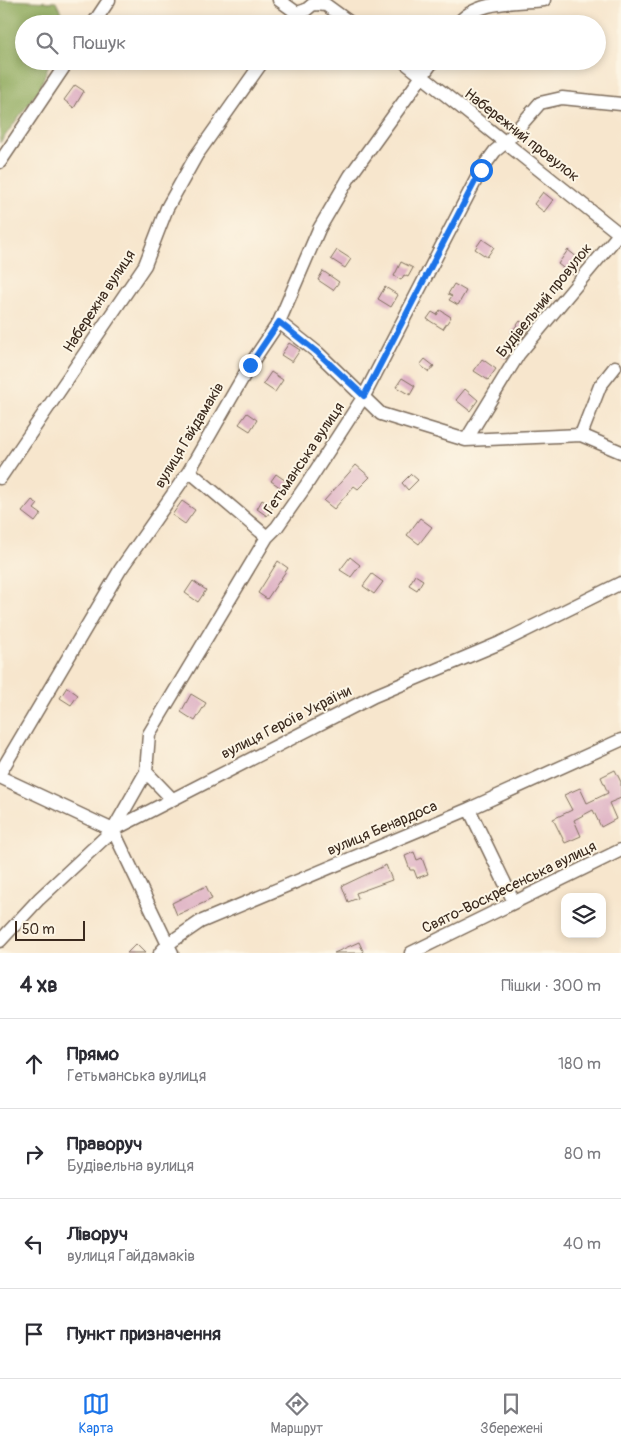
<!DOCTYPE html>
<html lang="uk">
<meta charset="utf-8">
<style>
:root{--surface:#fff;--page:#f2f2f3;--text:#2b2b33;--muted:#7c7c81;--line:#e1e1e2;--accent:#1a73e8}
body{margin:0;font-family:Pangolin,sans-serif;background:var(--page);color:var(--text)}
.controls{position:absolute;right:15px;bottom:15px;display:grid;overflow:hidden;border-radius:10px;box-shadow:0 2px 8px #0003}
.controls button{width:45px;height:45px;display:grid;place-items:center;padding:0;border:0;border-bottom:1px solid var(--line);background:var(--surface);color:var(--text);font:25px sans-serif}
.scale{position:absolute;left:15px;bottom:12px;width:70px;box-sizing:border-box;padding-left:5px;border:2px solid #3b2a1e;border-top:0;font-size:14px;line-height:18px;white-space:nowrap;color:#3b2a1e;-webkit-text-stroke:4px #fcf5e5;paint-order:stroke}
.stop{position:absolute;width:15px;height:15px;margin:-11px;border:4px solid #1a73e8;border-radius:50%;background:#fff}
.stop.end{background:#1a73e8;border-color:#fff;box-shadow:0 1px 5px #0008}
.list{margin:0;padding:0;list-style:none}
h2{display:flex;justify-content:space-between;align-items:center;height:65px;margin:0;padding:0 20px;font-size:21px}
h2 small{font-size:16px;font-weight:400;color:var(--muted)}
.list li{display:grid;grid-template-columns:32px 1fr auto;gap:15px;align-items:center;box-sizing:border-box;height:90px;padding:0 20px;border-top:1px solid var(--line)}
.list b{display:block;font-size:19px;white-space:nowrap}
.list p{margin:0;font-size:16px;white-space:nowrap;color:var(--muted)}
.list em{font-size:16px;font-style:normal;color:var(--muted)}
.icon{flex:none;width:28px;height:28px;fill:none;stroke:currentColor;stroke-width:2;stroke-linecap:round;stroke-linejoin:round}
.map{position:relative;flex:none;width:621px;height:953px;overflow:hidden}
.search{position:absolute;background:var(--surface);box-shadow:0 2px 8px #0003;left:15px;right:15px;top:15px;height:55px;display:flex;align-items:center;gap:12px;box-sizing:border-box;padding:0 18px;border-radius:28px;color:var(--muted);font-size:19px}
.sheet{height:425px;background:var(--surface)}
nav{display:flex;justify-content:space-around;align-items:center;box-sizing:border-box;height:70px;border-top:1px solid var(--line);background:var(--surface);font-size:14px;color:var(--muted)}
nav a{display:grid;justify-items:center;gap:2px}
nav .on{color:var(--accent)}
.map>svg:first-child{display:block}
.forest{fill:#8ca85a;stroke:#64693c}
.building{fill:#daa8c0}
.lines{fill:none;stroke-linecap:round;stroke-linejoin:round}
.minor-casing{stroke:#7d6c5b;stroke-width:15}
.minor{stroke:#fff;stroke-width:12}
.route{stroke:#1a73e8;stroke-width:6}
.labels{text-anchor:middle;stroke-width:4;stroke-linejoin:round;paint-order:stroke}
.street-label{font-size:15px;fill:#3b2a1e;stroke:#fcf5e5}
</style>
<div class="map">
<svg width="621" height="953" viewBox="0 0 621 953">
<rect width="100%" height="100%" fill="#fcf5e5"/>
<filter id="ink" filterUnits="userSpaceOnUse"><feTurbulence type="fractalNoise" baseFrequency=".02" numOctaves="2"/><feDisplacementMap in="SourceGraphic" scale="10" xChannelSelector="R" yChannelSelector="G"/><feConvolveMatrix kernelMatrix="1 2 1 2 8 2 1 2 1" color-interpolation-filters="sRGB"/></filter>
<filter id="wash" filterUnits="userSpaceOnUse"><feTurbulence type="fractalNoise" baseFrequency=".0096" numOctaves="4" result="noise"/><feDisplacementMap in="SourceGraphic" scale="20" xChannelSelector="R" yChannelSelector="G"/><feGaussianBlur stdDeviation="1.12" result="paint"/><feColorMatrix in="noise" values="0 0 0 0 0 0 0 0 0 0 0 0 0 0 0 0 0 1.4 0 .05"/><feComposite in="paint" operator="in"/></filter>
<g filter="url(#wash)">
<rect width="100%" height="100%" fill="#f7e6cd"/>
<path class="forest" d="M0 0 56 2 65 20 63 24H24V61H50L40 88 0 143Z"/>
<g id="blocks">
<path class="building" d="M75 85 84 91 74 108 64 100Z
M543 192 553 200 544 212 534 204Z
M482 239 494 247 487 257 475 249Z
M337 250 351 259 345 268 331 259Z
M568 250 582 261 572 275 558 264Z
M401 262 413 268 408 277 404 275 401 280 394 276Z
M323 271 339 282 333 290 318 280Z
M454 284 466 291 458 305 449 300 452 296 448 294Z
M385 287 398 295 391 307 378 299Z
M440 310 451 317 443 329 427 319 432 312 437 315Z
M520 321 530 328 506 359 501 356 516 337 511 333Z
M289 343 300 350 292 362 281 355Z
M425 359 434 366 429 372 420 365Z
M482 359 496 369 488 380 474 371Z
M271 372 283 380 275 392 263 384Z
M402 378 415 386 410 395 396 387Z
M465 389 478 400 470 411 456 400Z
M247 413 257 420 250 431 239 424Z
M356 465 370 477 358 489 354 486 334 509 324 501Z
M276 474 289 483 284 490 271 481Z
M411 474 418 480 408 490 402 483Z
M32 500 38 504 34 509 41 514 35 522 22 512Z
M262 500 273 507 267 516 257 509Z
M182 501 195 510 185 524 172 515Z
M420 518 432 527 419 544 407 535Z
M350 557 360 565 351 577 340 570Z
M278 561 288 568 267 599 258 593Z
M372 574 383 582 374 594 363 586Z
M415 575 423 580 417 590 409 585Z
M193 581 206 590 198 602 185 593Z
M67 687 78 695 71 705 60 698Z
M191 694 206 703 195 721 181 712Z
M615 770 621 782V798L609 803 616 819 601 827 593 810 574 820 581 836 565 843 553 819 572 810 564 795 580 788 587 803 608 793 601 777Z
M414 852 417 860 422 858 428 874 417 878 414 870H410L405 856Z
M386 865 392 880 356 893 358 898 348 902 342 886Z
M206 886 212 899 177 915 172 903Z
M359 942 364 953H334Z
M136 944 145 953H127Z"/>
</g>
</g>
<g filter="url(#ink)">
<use href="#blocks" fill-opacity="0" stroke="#7d6c5b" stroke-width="1"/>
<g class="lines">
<g class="minor-casing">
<path id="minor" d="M279 0 297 13
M315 4 326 5 352 24
M93 24 109 0
M290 24 297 13 306 10 318 0
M458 24C475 0 517 3 544 0
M403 61 621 235
M0 162 68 61
M279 322 318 353 381 414 466 440 581 435 621 452
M581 435 600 386 615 367
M466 440 518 355 619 234
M189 471 267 537
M0 478 145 265 167 208 196 156 263 61
M146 772 172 799
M0 773 120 570 189 471 250 365 279 322 319 229 350 176 433 61
M0 777 113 830
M469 809 514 902
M113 830 146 772 149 734 267 537 277 527 305 487 364 396 481 170 495 151 506 142 540 103 562 98 621 104
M113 830 172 953
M0 941 39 899 113 830 374 696 500 643 621 583
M160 953 168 944 200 922 469 809 621 740
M411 953 621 850"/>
</g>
<use href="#minor" class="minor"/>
</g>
</g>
<g class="lines" filter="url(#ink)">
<path class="route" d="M250 365 279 322 318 353 364 396 481 170"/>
</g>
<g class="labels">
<g class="street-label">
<text transform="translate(522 135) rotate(38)" y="5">Набережний провулок</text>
<text transform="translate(544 300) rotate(-51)" y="5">Будівельний провулок</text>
<text transform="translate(99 301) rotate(-57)" y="5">Набережна вулиця</text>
<text transform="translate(189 435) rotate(-59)" y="5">вулиця Гайдамаків</text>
<text transform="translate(304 458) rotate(-56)" y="5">Гетьманська вулиця</text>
<text transform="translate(286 722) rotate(-27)" y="5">вулиця Героїв України</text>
<text transform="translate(382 828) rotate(-23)" y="5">вулиця Бенардоса</text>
<text transform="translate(509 887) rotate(-26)" y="5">Свято-Воскресенська вулиця</text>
</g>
</g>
</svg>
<div class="controls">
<button><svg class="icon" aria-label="layers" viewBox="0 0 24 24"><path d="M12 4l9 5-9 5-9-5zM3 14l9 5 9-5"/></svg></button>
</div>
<div class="scale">50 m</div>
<div class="stop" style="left:481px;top:170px"></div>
<div class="stop end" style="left:250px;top:365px"></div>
<div class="search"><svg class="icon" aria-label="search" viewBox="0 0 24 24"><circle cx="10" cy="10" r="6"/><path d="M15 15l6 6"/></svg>Пошук</div>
</div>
<section class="sheet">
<h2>4 хв<small>Пішки · 300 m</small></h2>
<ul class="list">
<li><svg class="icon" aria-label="ahead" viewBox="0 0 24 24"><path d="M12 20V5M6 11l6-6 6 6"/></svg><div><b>Прямо</b><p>Гетьманська вулиця</p></div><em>180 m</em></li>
<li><svg class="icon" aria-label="right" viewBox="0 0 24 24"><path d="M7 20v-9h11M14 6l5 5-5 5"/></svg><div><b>Праворуч</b><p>Будівельна вулиця</p></div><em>80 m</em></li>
<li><svg class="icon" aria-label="left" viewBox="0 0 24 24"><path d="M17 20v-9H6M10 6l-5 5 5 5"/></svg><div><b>Ліворуч</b><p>вулиця Гайдамаків</p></div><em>40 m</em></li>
<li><svg class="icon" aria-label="arrive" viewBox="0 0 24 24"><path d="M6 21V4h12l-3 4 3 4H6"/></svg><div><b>Пункт призначення</b></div></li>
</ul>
</section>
<nav>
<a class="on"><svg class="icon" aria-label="map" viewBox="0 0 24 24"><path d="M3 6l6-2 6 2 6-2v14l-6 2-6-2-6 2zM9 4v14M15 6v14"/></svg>Карта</a>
<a><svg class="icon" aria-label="directions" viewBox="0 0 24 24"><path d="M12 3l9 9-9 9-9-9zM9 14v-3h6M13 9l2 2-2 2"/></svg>Маршрут</a>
<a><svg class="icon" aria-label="saved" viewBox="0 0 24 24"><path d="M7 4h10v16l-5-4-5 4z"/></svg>Збережені</a>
</nav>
